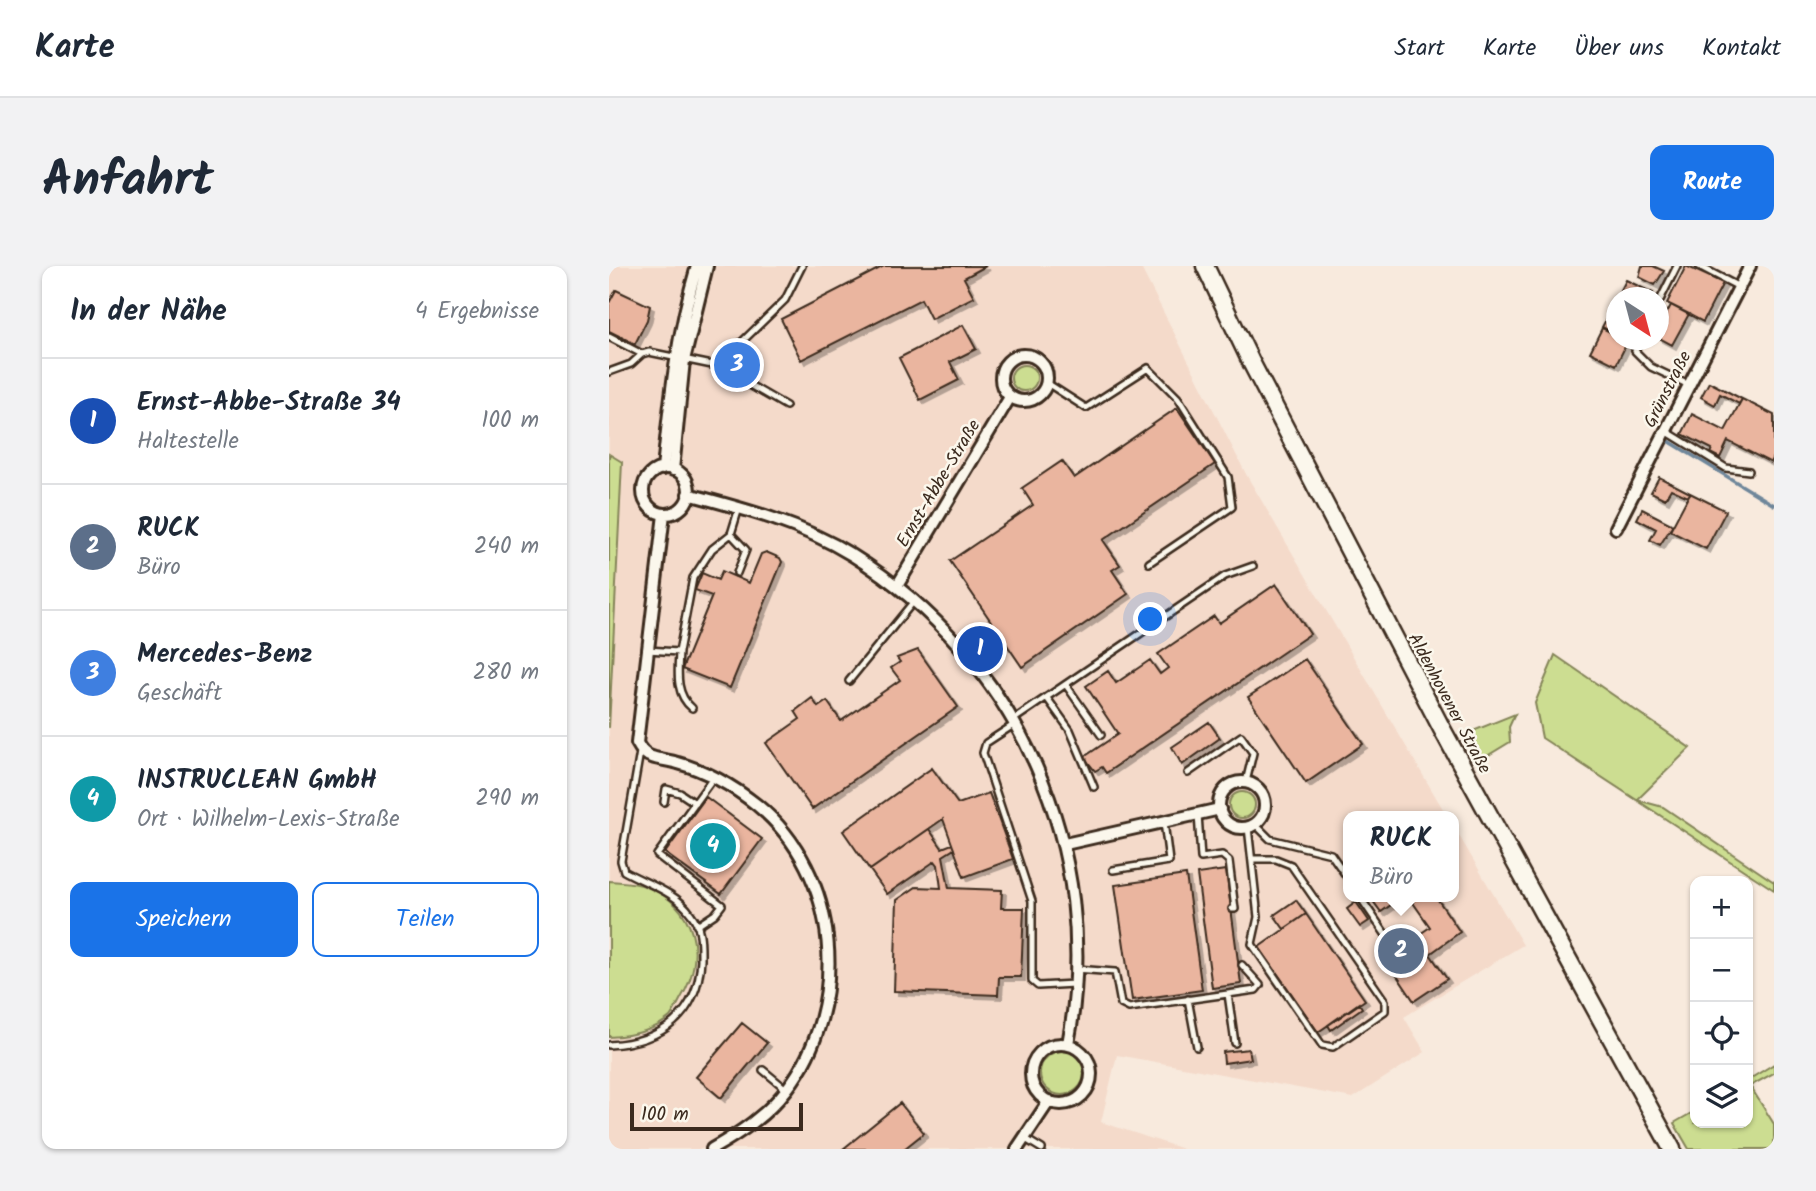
<!DOCTYPE html>
<html lang="de">
<meta charset="utf-8">
<style>
:root{--surface:#fff;--page:#f2f2f3;--text:#1f2937;--muted:#747a83;--line:#e0e1e3;--accent:#1a73e8}
body{margin:0;font-family:Kalam,sans-serif;background:var(--page);color:var(--text)}
.controls{position:absolute;right:21px;bottom:21px;display:grid;overflow:hidden;border-radius:14px;box-shadow:0 2px 5px #0004}
.controls button{width:63px;height:63px;display:grid;place-items:center;padding:0;border:0;border-bottom:2px solid var(--line);background:var(--surface);color:var(--text);font:35px sans-serif}
.compass{position:absolute;left:997px;top:21px;width:63px;height:63px;border-radius:50%;background:var(--surface);box-shadow:0 2px 5px #0004;rotate:144deg}
.scale{position:absolute;left:21px;bottom:18px;width:173px;box-sizing:border-box;padding-left:7px;border:4px solid #3b2a1e;border-top:0;font-size:19px;line-height:24px;white-space:nowrap;color:#3b2a1e;-webkit-text-stroke:5px #fbf7ec;paint-order:stroke}
.you{position:absolute;left:542px;top:354px;width:24px;height:24px;margin:-18px;border:5px solid #fff;border-radius:50%;background:#1a73e8;box-shadow:0 0 0 10px #1a73e833}
.badge{display:grid;place-items:center;width:46px;height:46px;border-radius:50%;background:var(--accent);color:#fff;font-size:23px;font-weight:700}
.pin{position:absolute;translate:-50% -50%;border:4px solid #fff;box-shadow:0 2px 7px #0006}
.popup{position:absolute;left:734px;top:545px;width:116px;height:91px;box-sizing:border-box;display:grid;place-content:center;border-radius:14px;background:var(--surface);filter:drop-shadow(0 2px 5px #0005);font-size:23px;white-space:nowrap;color:var(--muted)}
.popup b{font-size:26px;color:var(--text)}
.popup::after{content:'';position:absolute;left:50%;top:100%;margin-left:-14px;border:14px solid transparent;border-top-color:var(--surface)}
.list{margin:0;padding:0;list-style:none}
h2{display:flex;justify-content:space-between;align-items:center;height:91px;margin:0;padding:0 28px;font-size:30px}
h2 small{font-size:23px;font-weight:400;color:var(--muted)}
.list li{display:grid;grid-template-columns:46px 1fr auto;gap:21px;align-items:center;box-sizing:border-box;height:126px;padding:0 28px;border-top:2px solid var(--line)}
.list b{display:block;font-size:26px;white-space:nowrap}
.list p{margin:0;font-size:23px;white-space:nowrap;color:var(--muted)}
.list em{font-size:23px;font-style:normal;color:var(--muted)}
.actions{display:flex;gap:14px;padding:21px 28px}
.actions a{flex:1;padding:16px 0;border:2px solid var(--accent);border-radius:14px;text-align:center;font-size:24px;color:var(--accent)}
.actions .main{background:var(--accent);color:#fff}
.icon{flex:none;width:38px;height:38px;fill:none;stroke:currentColor;stroke-width:2;stroke-linecap:round;stroke-linejoin:round}
.map{position:relative;flex:none;width:1165px;height:883px;overflow:hidden;border-radius:14px}
header{display:flex;align-items:center;gap:42px;box-sizing:border-box;height:98px;padding:0 35px;background:var(--surface);border-bottom:2px solid var(--line)}
header strong{font-size:33px}
nav{display:flex;gap:38px;margin-inline-start:auto;font-size:24px}
.intro{display:flex;align-items:center;justify-content:space-between;box-sizing:border-box;height:168px;padding:0 42px}
h1{margin:0;font-size:49px}
.button{padding:18px 32px;border-radius:14px;background:var(--accent);color:#fff;font-size:24px;font-weight:700}
main{display:flex;gap:42px;padding:0 42px}
aside{flex:1;background:var(--surface);border-radius:14px;box-shadow:0 2px 5px #0004}
.map>svg:first-child{display:block}
.built{fill:#f4daca}
.green{fill:#ccdd91;stroke:#848458;stroke-width:2}
.lines{fill:none;stroke-linecap:round;stroke-linejoin:round}
.stream{stroke:#6e869a;stroke-width:3.5}
.building{fill:#eab59f;stroke:#3b2a1e;stroke-width:2;filter:url(#shadow)}
.service-casing{stroke:#3b2a1e;stroke-width:10}
.minor-casing{stroke:#3b2a1e;stroke-width:16}
.secondary-casing{stroke:#3b2a1e;stroke-width:21}
.service{stroke:#fbf7ec;stroke-width:5}
.minor{stroke:#fbf7ec;stroke-width:10}
.secondary{stroke:#fbf7ec;stroke-width:16}
.labels{text-anchor:middle;stroke-width:5;stroke-linejoin:round;paint-order:stroke}
.street-label{font-size:18px;fill:#3b2a1e;stroke:#fbf7ec}
</style>
<header>
<strong>Karte</strong>
<nav><a>Start</a><a>Karte</a><a>Über uns</a><a>Kontakt</a></nav>
</header>
<div class="intro"><h1>Anfahrt</h1><a class="button">Route</a></div>
<main>
<aside>
<h2>In der Nähe<small>4 Ergebnisse</small></h2>
<ul class="list">
<li><span class="badge" style="background:#1a4fb4">1</span><div><b>Ernst-Abbe-Straße 34</b><p>Haltestelle</p></div><em>100 m</em></li>
<li><span class="badge" style="background:#5c6f8a">2</span><div><b>RUCK</b><p>Büro</p></div><em>240 m</em></li>
<li><span class="badge" style="background:#3f7fe0">3</span><div><b>Mercedes-Benz</b><p>Geschäft</p></div><em>280 m</em></li>
<li><span class="badge" style="background:#0f9aa8">4</span><div><b>INSTRUCLEAN GmbH</b><p>Ort · Wilhelm-Lexis-Straße</p></div><em>290 m</em></li>
</ul>
<div class="actions"><a class="main">Speichern</a><a>Teilen</a></div>
</aside>
<div class="map">
<svg width="1165" height="883" viewBox="0 0 1165 883">
<defs>
<filter id="shadow"><feDropShadow dx="4" dy="4" stdDeviation="0" flood-color="#0004"/></filter>
</defs>
<rect width="100%" height="100%" fill="#f8eadd"/>
<filter id="ink" filterUnits="userSpaceOnUse"><feTurbulence type="fractalNoise" baseFrequency=".0143" numOctaves="2"/><feDisplacementMap in="SourceGraphic" scale="14" xChannelSelector="R" yChannelSelector="G"/><feConvolveMatrix kernelMatrix="1 2 1 2 8 2 1 2 1" color-interpolation-filters="sRGB"/></filter>
<g filter="url(#ink)">
<path class="built" d="M0 0H531L638 210 838 550H740V631H844L845 561 914 679 795 751 816 786 744 832 508 789 492 856 574 883H0V771L26 770 79 655 68 639 37 620 0 615V462L13 196 0 188Z"/>
<path class="green" d="M402 112a13 13 0 1 1 26 0a13 13 0 1 1-26 0Z
M0 188 13 196 0 462Z
M946 389 1081 482 1028 534 1054 541 1165 616V624L933 472 926 437Z
M906 448 900 461 901 476 868 496 854 469Z
M620 539a13 13 0 1 1 26 0a13 13 0 1 1-26 0Z
M0 615C12 616 27 616 38 621 87 640 98 690 72 732 69 738 65 746 61 751 44 766 21 770 0 771Z
M431 807a22 22 0 1 1 44 0a22 22 0 1 1-44 0Z
M1165 798V807L1141 820 1165 858V883H1080L1065 857 1086 845V857H1139V814Z"/>
<g class="lines">
<path class="stream" d="M1058 174 1165 239"/>
</g>
<path class="building" d="M377 0 355 12 365 31 322 53 312 33 192 94 172 53 275 0Z
M1033 0H1044L1055 5 1046 19 1030 11Z
M1077 0 1114 17 1094 56 1058 37Z
M1017 14 1044 27 1042 32H1008Z
M7 24 41 40 38 54 26 78 0 65V37Z
M1008 33V69L993 61Z
M1062 39 1080 48 1063 79 1050 72V62Z
M354 59 367 83 341 96 350 114 311 134 290 92Z
M993 62 1008 69V74L1019 75 1007 99 981 86Z
M1100 116 1133 133 1130 138 1111 128 1106 139 1092 131Z
M1133 133 1165 149V191L1162 197 1119 175 1111 192 1101 187 1103 183 1073 168 1083 148 1116 165Z
M568 142 606 198 494 274 511 299 503 304 519 328 413 401 341 295 424 239 413 222 453 195 465 212Z
M1050 211 1081 227 1079 231 1062 223 1056 233 1042 226Z
M1081 227 1117 245 1097 283 1061 265Z
M1033 243 1064 259 1051 279 1041 274 1047 263 1028 253Z
M157 286 171 292 173 296 121 422 73 403 103 330 86 324 93 307 109 314 113 305 140 317 152 288Z
M667 318 701 368 497 507 493 501 486 505 475 491 509 468 477 420 499 405 507 417 541 394 551 408 559 402 549 388 605 350 610 357Z
M309 384 349 441 203 543 157 477 191 453 186 445 203 432 209 441 218 435 232 455 291 414 282 402 291 396 288 392Z
M696 393 754 478 697 517 639 431Z
M600 456 611 472 573 499 563 481Z
M323 502 349 538 380 527 404 593 355 611 334 553 261 604 234 565Z
M97 531 153 573 112 628 56 587Z
M320 563 333 582 343 578 345 583 334 590 340 622 393 624 392 642H415L412 711H390L389 729 285 725 288 634 307 621 332 622 329 599 326 595 278 628 261 604Z
M617 604 632 718 603 722 588 608Z
M577 609 593 724 523 734 506 619Z
M761 631H793L772 646Z
M800 631H827L851 666 821 688 838 713 805 735 776 692 821 661Z
M687 634 697 648 675 663 665 649Z
M747 636 760 655 751 661 738 643Z
M697 648 756 734 709 766 650 681Z
M750 737 753 742 722 764 719 759Z
M133 757 158 777 112 832 87 811Z
M640 783 642 793 615 797 614 786Z
M291 837 315 867 295 883H234Z"/>
<g class="lines">
<g class="service-casing">
<path id="service" d="M1090 0 1130 21
M1050 36 1068 0
M0 71 33 88 40 86 108 100 177 140
M1031 74 1026 85 1042 101 1080 119
M108 100 176 34 193 0
M0 106 22 98 33 88
M438 117 477 142 539 102 569 132 619 211 623 241 540 297
M1057 165 1117 202 1140 205
M122 268 137 284 128 307
M38 384 70 386 84 312 103 283 122 268 130 242
M70 386C69 406 66 428 83 442
M240 415 305 335
M457 419 492 469
M438 432 461 464 485 521
M404 454 616 310 644 300
M406 458 377 477 374 487 423 635V715L429 720 465 718
M579 507 632 470 644 487 637 516
M55 536 57 523 71 527 86 537
M589 548 592 592 613 589 620 595 626 643H623
M646 558 661 573 722 588 740 614
M639 561 649 651 643 678 713 779 724 781 776 745V735L682 599 667 593H643
M504 604 560 595 555 556
M751 631 781 675
M88 660 106 648 113 639 48 589 104 512
M467 703 506 706 512 738 520 742 647 724 651 719 633 699
M619 728 626 777
M579 733 588 781
M0 779C53 776 89 749 92 694 92 677 93 662 82 648 66 625 38 618 15 605L12 595 31 486
M154 804 177 823
M415 872 433 883"/>
</g>
<g class="minor-casing">
<path id="minor" d="M392 112a23 23 0 1 1 46 0a23 23 0 1 1-46 0Z
M34 225a23 23 0 1 1 46 0a23 23 0 1 1-46 0Z
M54 203C61 133 68 67 88 0
M64 204 75 94 98 0
M79 228C136 243 193 258 243 289 409 392 496 586 459 778
M55 248 28 477C31 483 35 489 43 491 51 494 60 494 69 497 98 505 124 520 148 539 232 607 242 740 178 823 158 849 131 867 103 883
M1007 262 1141 0
M288 320 401 131
M610 539a23 23 0 1 1 46 0a23 23 0 1 1-46 0Z
M456 578 611 543
M422 808a30 30 0 1 1 60 0a30 30 0 1 1-60 0Z
M408 883 440 835"/>
</g>
<g class="secondary-casing">
<path id="secondary" d="M596 0 642 96 833 463 1063 883"/>
</g>
<use href="#service" class="service"/>
<use href="#minor" class="minor"/>
<use href="#secondary" class="secondary"/>
</g>
</g>
<g class="labels">
<g class="street-label">
<text transform="translate(1058 123) rotate(-63)" y="6">Grünstraße</text>
<text transform="translate(329 217) rotate(-59)" y="6">Ernst-Abbe-Straße</text>
<text transform="translate(841 437) rotate(62)" y="6">Aldenhovener Straße</text>
</g>
</g>
</svg>
<div class="controls">
<button>+</button>
<button>−</button>
<button><svg class="icon" aria-label="locate" viewBox="0 0 24 24"><circle cx="12" cy="12" r="6"/><path d="M12 2v4M12 18v4M2 12h4M18 12h4"/></svg></button>
<button><svg class="icon" aria-label="layers" viewBox="0 0 24 24"><path d="M12 4l9 5-9 5-9-5zM3 14l9 5 9-5"/></svg></button>
</div>
<svg class="compass" viewBox="-18 -18 36 36"><path d="M0-13l5 13h-10z" fill="#e53935"/><path d="M0 13l5-13h-10z" fill="#747a83"/></svg>
<div class="scale">100 m</div>
<div class="you"></div>
<div class="pin badge" style="left:371px;top:383px;background:#1a4fb4">1</div>
<div class="pin badge" style="left:792px;top:685px;background:#5c6f8a">2</div>
<div class="popup"><b>RUCK</b>Büro</div>
<div class="pin badge" style="left:128px;top:99px;background:#3f7fe0">3</div>
<div class="pin badge" style="left:104px;top:580px;background:#0f9aa8">4</div>
</div>
</main>
